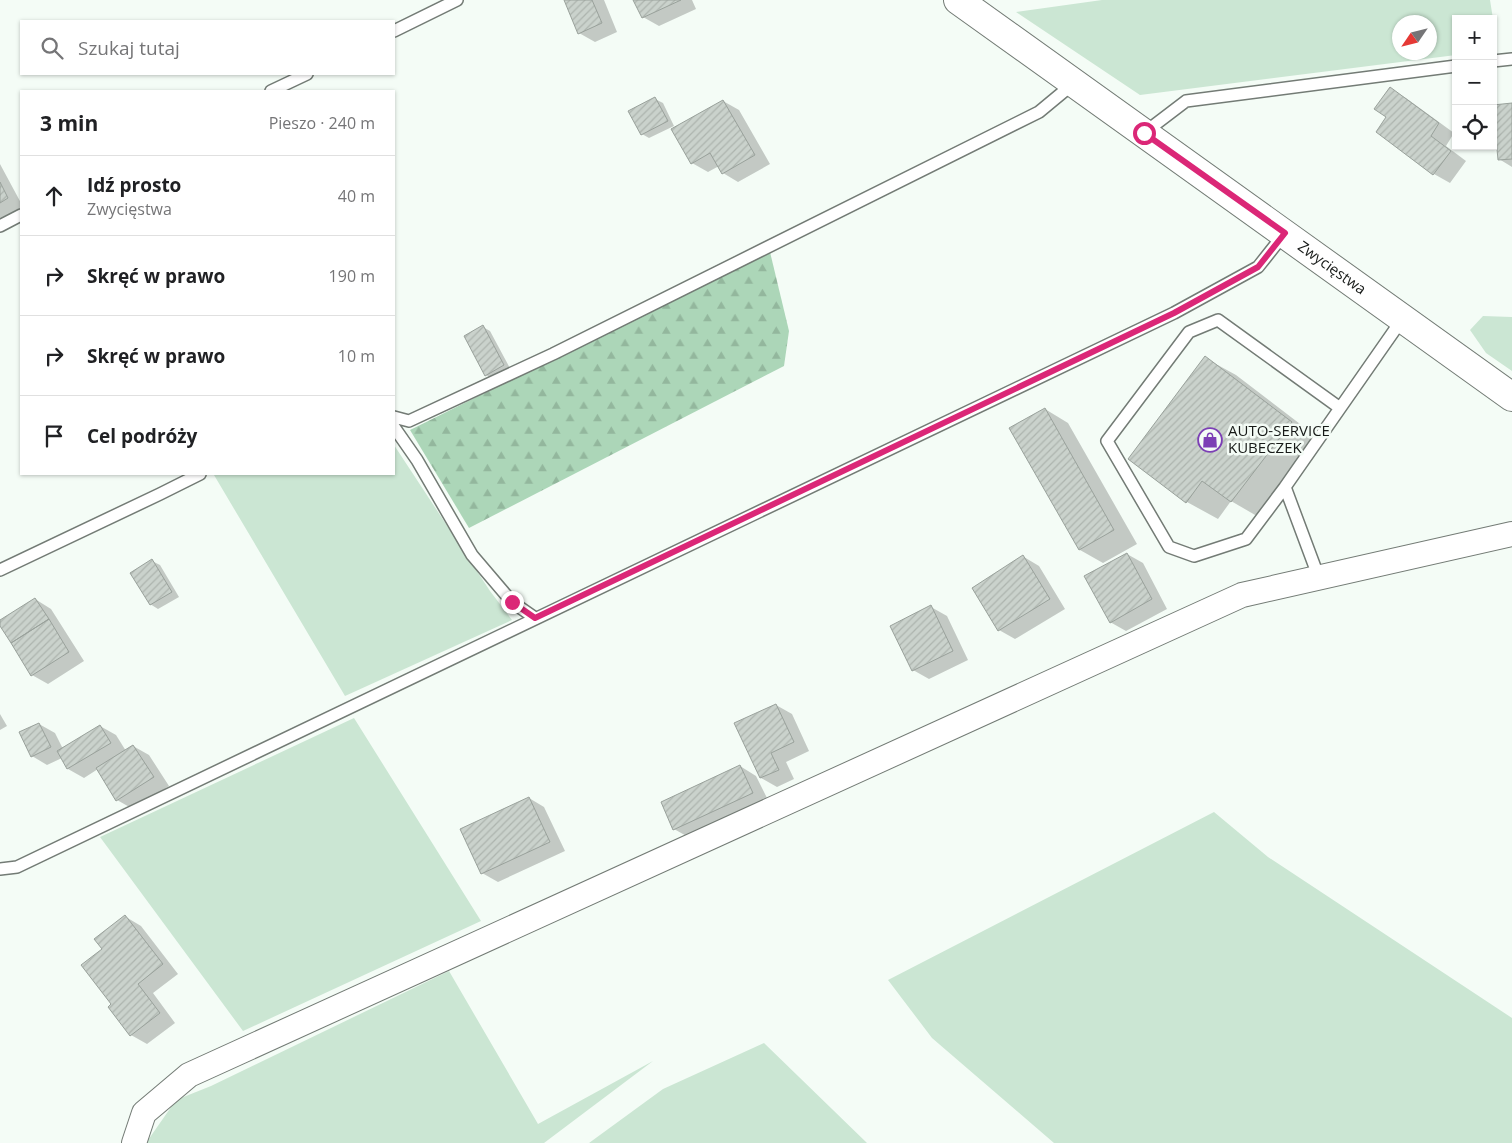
<!DOCTYPE html>
<html lang="pl">
<meta charset="utf-8">
<style>
:root{--surface:#fff;--page:#f2f2f2;--text:#202124;--muted:#757577;--line:#e0e0e0}
body{margin:0;font-family:"Open Sans",sans-serif;background:var(--page);color:var(--text)}
.controls{position:absolute;right:15px;top:15px;display:grid;overflow:hidden;border-radius:0px;box-shadow:0 1px 4px #0004}
.controls button{width:45px;height:45px;display:grid;place-items:center;padding:0;border:0;border-bottom:1px solid var(--line);background:var(--surface);color:var(--text);font:25px sans-serif}
.compass{position:absolute;left:1392px;top:15px;width:45px;height:45px;border-radius:50%;background:var(--surface);box-shadow:0 1px 4px #0004;rotate:235deg}
.stop{position:absolute;width:15px;height:15px;margin:-11px;border:4px solid #db2777;border-radius:50%;background:#fff}
.stop.end{background:#db2777;border-color:#fff;box-shadow:0 1px 5px #0008}
.list{margin:0;padding:0;list-style:none}
h2{display:flex;justify-content:space-between;align-items:center;height:65px;margin:0;padding:0 20px;font-size:21px}
h2 small{font-size:16px;font-weight:400;color:var(--muted)}
.list li{display:grid;grid-template-columns:32px 1fr auto;gap:15px;align-items:center;box-sizing:border-box;height:80px;padding:0 20px;border-top:1px solid var(--line)}
.list b{display:block;font-size:19px;white-space:nowrap}
.list p{margin:0;font-size:16px;white-space:nowrap;color:var(--muted)}
.list em{font-size:16px;font-style:normal;color:var(--muted)}
.icon{flex:none;width:28px;height:28px;fill:none;stroke:currentColor;stroke-width:2;stroke-linecap:round;stroke-linejoin:round}
.map{position:relative;flex:none;width:1512px;height:1143px;overflow:hidden}
.search{position:absolute;background:var(--surface);box-shadow:0 1px 4px #0004;left:20px;top:20px;width:375px;height:55px;display:flex;align-items:center;gap:12px;box-sizing:border-box;padding:0 18px;border-radius:0px;color:var(--muted);font-size:19px}
.panel{position:absolute;background:var(--surface);box-shadow:0 1px 4px #0004;left:20px;top:90px;width:375px;height:385px;border-radius:0px}
.map>svg:first-child{display:block}
.green{fill:#cbe6d3;fill-rule:evenodd}
.forest{fill:url(#forest-firs)}
.shadow{fill:#0003}
.building{fill:url(#building-hatch);stroke:#99a19b}
.lines{fill:none;stroke-linecap:round;stroke-linejoin:round}
.service-casing{stroke:#737b75;stroke-width:14}
.minor-casing{stroke:#737b75;stroke-width:26}
.secondary-casing{stroke:#737b75;stroke-width:30}
.service{stroke:#fff;stroke-width:11}
.minor{stroke:#fff;stroke-width:24}
.secondary{stroke:#fff;stroke-width:28}
.route{stroke:#db2777;stroke-width:6}
.labels{text-anchor:middle;stroke-width:5;stroke-linejoin:round;paint-order:stroke}
.street-label{font-size:15px;fill:#171a18;stroke:#f4fcf6}
.poi-label{font-size:15px;fill:#171a18;stroke:#f4fcf6;text-anchor:start}
</style>
<div class="map">
<svg width="1512" height="1143" viewBox="0 0 1512 1143">
<defs>
<pattern id="forest-firs" width="22" height="20" patternUnits="userSpaceOnUse" patternTransform="scale(1.25)"><rect width="22" height="20" fill="#acd6b8"/><path d="M5 1l3.5 6h-7zM16 11l3.5 6h-7z" fill="#93b79d"/></pattern>
<pattern id="building-hatch" width="6" height="6" patternUnits="userSpaceOnUse" patternTransform="scale(1.25)"><rect width="6" height="6" fill="#cad2cc"/><path d="M-1 1l2-2M0 6l6-6M5 7l2-2" fill="none" stroke="#adb4ae"/></pattern>
</defs>
<rect width="100%" height="100%" fill="#f4fcf6"/>
<path class="green" d="M1102 0H1490L1493 19H1456V55L1140 95 1016 12ZM1400 22H1430V52H1400Z
M1483 316 1512 317V371L1486 353 1470 330Z
M394 445 490 591 512 620 345 696 214 475 217 474H394Z
M354 718 481 921 243 1031 100 837Z
M1214 812 1268 857 1512 1018V1143H1054L932 1038 888 980Z
M449 971 538 1124 653 1061 544 1143H146L176 1100 211 1086Z
M764 1043 867 1143H589L663 1089Z"/>
<path class="forest" d="M770 252 789 331 784 366 469 528 410 430Z"/>
<path class="shadow" d="M565 0H604L617 32 595 42 579 33Z
M635 0H692L696 9 659 26 643 17Z
M1390 89 1406 98 1454 133 1446 146 1466 161 1450 183 1434 174 1388 117Z
M655 99 663 103 674 126 649 138 642 134Z
M723 101 739 110 770 164 738 182 723 173 719 166 708 172 692 163Z
M1512 104V167L1499 159Z
M0 164 21 203V209L0 220Z
M483 327 490 331 511 370 493 379 486 375Z
M1205 358 1236 375 1321 440 1262 519 1231 501 1218 519 1187 502 1129 459Z
M1045 409 1068 423 1137 544 1103 563 1080 550 1011 428Z
M1127 554 1143 563 1167 609 1126 631 1110 622Z
M1024 557 1039 566 1065 609 1015 639 999 630Z
M152 561 160 565 179 597 158 609 150 604Z
M35 599 51 609 84 661 48 684 32 675 0 623V621Z
M931 607 947 616 968 660 929 679 913 670Z
M776 705 792 714 809 751 786 762 794 779 777 787 761 778 736 724Z
M0 714 7 726 0 730Z
M39 724 55 733 63 749 100 726 116 735 126 751 133 746 149 755 169 786 133 809 117 800 98 769 84 778 68 769 62 758 47 765 32 756Z
M740 766 756 776 769 802 690 838 674 829Z
M529 798 544 807 565 851 498 882 482 873Z
M126 917 141 926 178 974 153 993 175 1023 147 1044 131 1035 113 1004 103 950Z"/>
<path class="building" d="M564 0H592L602 23 578 34Z
M633 0H681L642 18Z
M1390 87 1439 123 1431 136 1451 151 1433 175 1376 132 1386 117 1374 109Z
M655 97 668 121 641 135 628 111Z
M723 100 755 155 722 174 710 153 691 164 671 129Z
M1512 103V159L1498 160 1493 105Z
M0 182 8 198 0 203Z
M483 325 504 365 485 376 464 336Z
M1205 356 1292 422 1231 502 1202 481 1186 503 1128 459Z
M1045 408 1114 530 1079 550 1009 428Z
M1127 553 1152 599 1110 623 1084 576Z
M1023 555 1050 599 998 631 972 588Z
M152 559 172 592 150 605 130 573Z
M35 598 49 619 11 643 0 626V620Z
M931 605 953 651 912 671 890 626Z
M49 619 69 652 31 676 11 643Z
M776 704 794 742 771 753 779 770 760 778 734 723Z
M39 723 51 747 31 757 19 732Z
M100 725 111 743 67 769 57 751Z
M133 745 154 777 116 801 96 768Z
M740 765 753 793 673 830 661 802Z
M529 797 550 842 481 874 460 829Z
M125 915 163 964 138 984 160 1013 130 1036 108 1007 111 1004 81 965 102 949 94 939Z"/>
<g class="lines">
<g class="service-casing">
<path id="service" d="M394 31 457 0
M1493 61 1512 59
M271 91 307 74
M1144 133 1186 101 1456 66
M0 226 21 215
M394 417 409 421 553 354 1039 112 1074 83
M394 427 417 460 472 555 512 602 535 618
M1285 487 1246 539 1194 556 1169 547 1107 441 1189 332 1218 320 1340 408
M0 570 160 494 200 474
M1319 578 1285 487 1403 318
M0 869 17 867 1174 313 1258 267 1285 233"/>
</g>
<g class="minor-casing">
<path id="minor" d="M134 1143 144 1113 189 1075 1242 595 1512 534"/>
</g>
<g class="secondary-casing">
<g id="secondary">
<path id="s1" d="M958 0 1512 397"/>
</g>
</g>
<use href="#service" class="service"/>
<use href="#minor" class="minor"/>
<use href="#secondary" class="secondary"/>
</g>
<g class="lines">
<path class="route" d="M512 602 535 618 1174 313 1258 267 1285 233 1144 133"/>
</g>
<defs>
<g id="shop-ring" transform="scale(1.25)"><circle r="9.5" fill="#f4fcf6" stroke="#7c3fb5" stroke-width="1.5"/><path d="M-5-2.5h2.3a2.7 3.5 0 0 1 5.4 0H5L5.5 6h-11ZM-1.5-2.5h3a1.5 2.3 0 0 0-3 0Z" fill="#7c3fb5"/></g>
</defs>
<g fill-rule="evenodd">
<use href="#shop-ring" x="1210" y="440"/>
</g>
<g class="labels">
<g class="street-label">
<text dy="5" stroke="none"><textPath href="#s1" startOffset="460">Zwycięstwa</textPath></text>
</g>
<g class="poi-label">
<text x="1228" y="436">AUTO-SERVICE<tspan x="1228" dy="17">KUBECZEK</tspan></text>
</g>
</g>
</svg>
<div class="controls">
<button>+</button>
<button>−</button>
<button><svg class="icon" aria-label="locate" viewBox="0 0 24 24"><circle cx="12" cy="12" r="6"/><path d="M12 2v4M12 18v4M2 12h4M18 12h4"/></svg></button>
</div>
<svg class="compass" viewBox="-18 -18 36 36"><path d="M0-13l5 13h-10z" fill="#e53935"/><path d="M0 13l5-13h-10z" fill="#757577"/></svg>
<div class="stop" style="left:1144px;top:133px"></div>
<div class="stop end" style="left:512px;top:602px"></div>
<div class="search"><svg class="icon" aria-label="search" viewBox="0 0 24 24"><circle cx="10" cy="10" r="6"/><path d="M15 15l6 6"/></svg>Szukaj tutaj</div>
<section class="panel">
<h2>3 min<small>Pieszo · 240 m</small></h2>
<ul class="list">
<li><svg class="icon" aria-label="ahead" viewBox="0 0 24 24"><path d="M12 20V5M6 11l6-6 6 6"/></svg><div><b>Idź prosto</b><p>Zwycięstwa</p></div><em>40 m</em></li>
<li><svg class="icon" aria-label="right" viewBox="0 0 24 24"><path d="M7 20v-9h11M14 6l5 5-5 5"/></svg><div><b>Skręć w prawo</b></div><em>190 m</em></li>
<li><svg class="icon" aria-label="right" viewBox="0 0 24 24"><path d="M7 20v-9h11M14 6l5 5-5 5"/></svg><div><b>Skręć w prawo</b></div><em>10 m</em></li>
<li><svg class="icon" aria-label="arrive" viewBox="0 0 24 24"><path d="M6 21V4h12l-3 4 3 4H6"/></svg><div><b>Cel podróży</b></div></li>
</ul>
</section>
</div>
